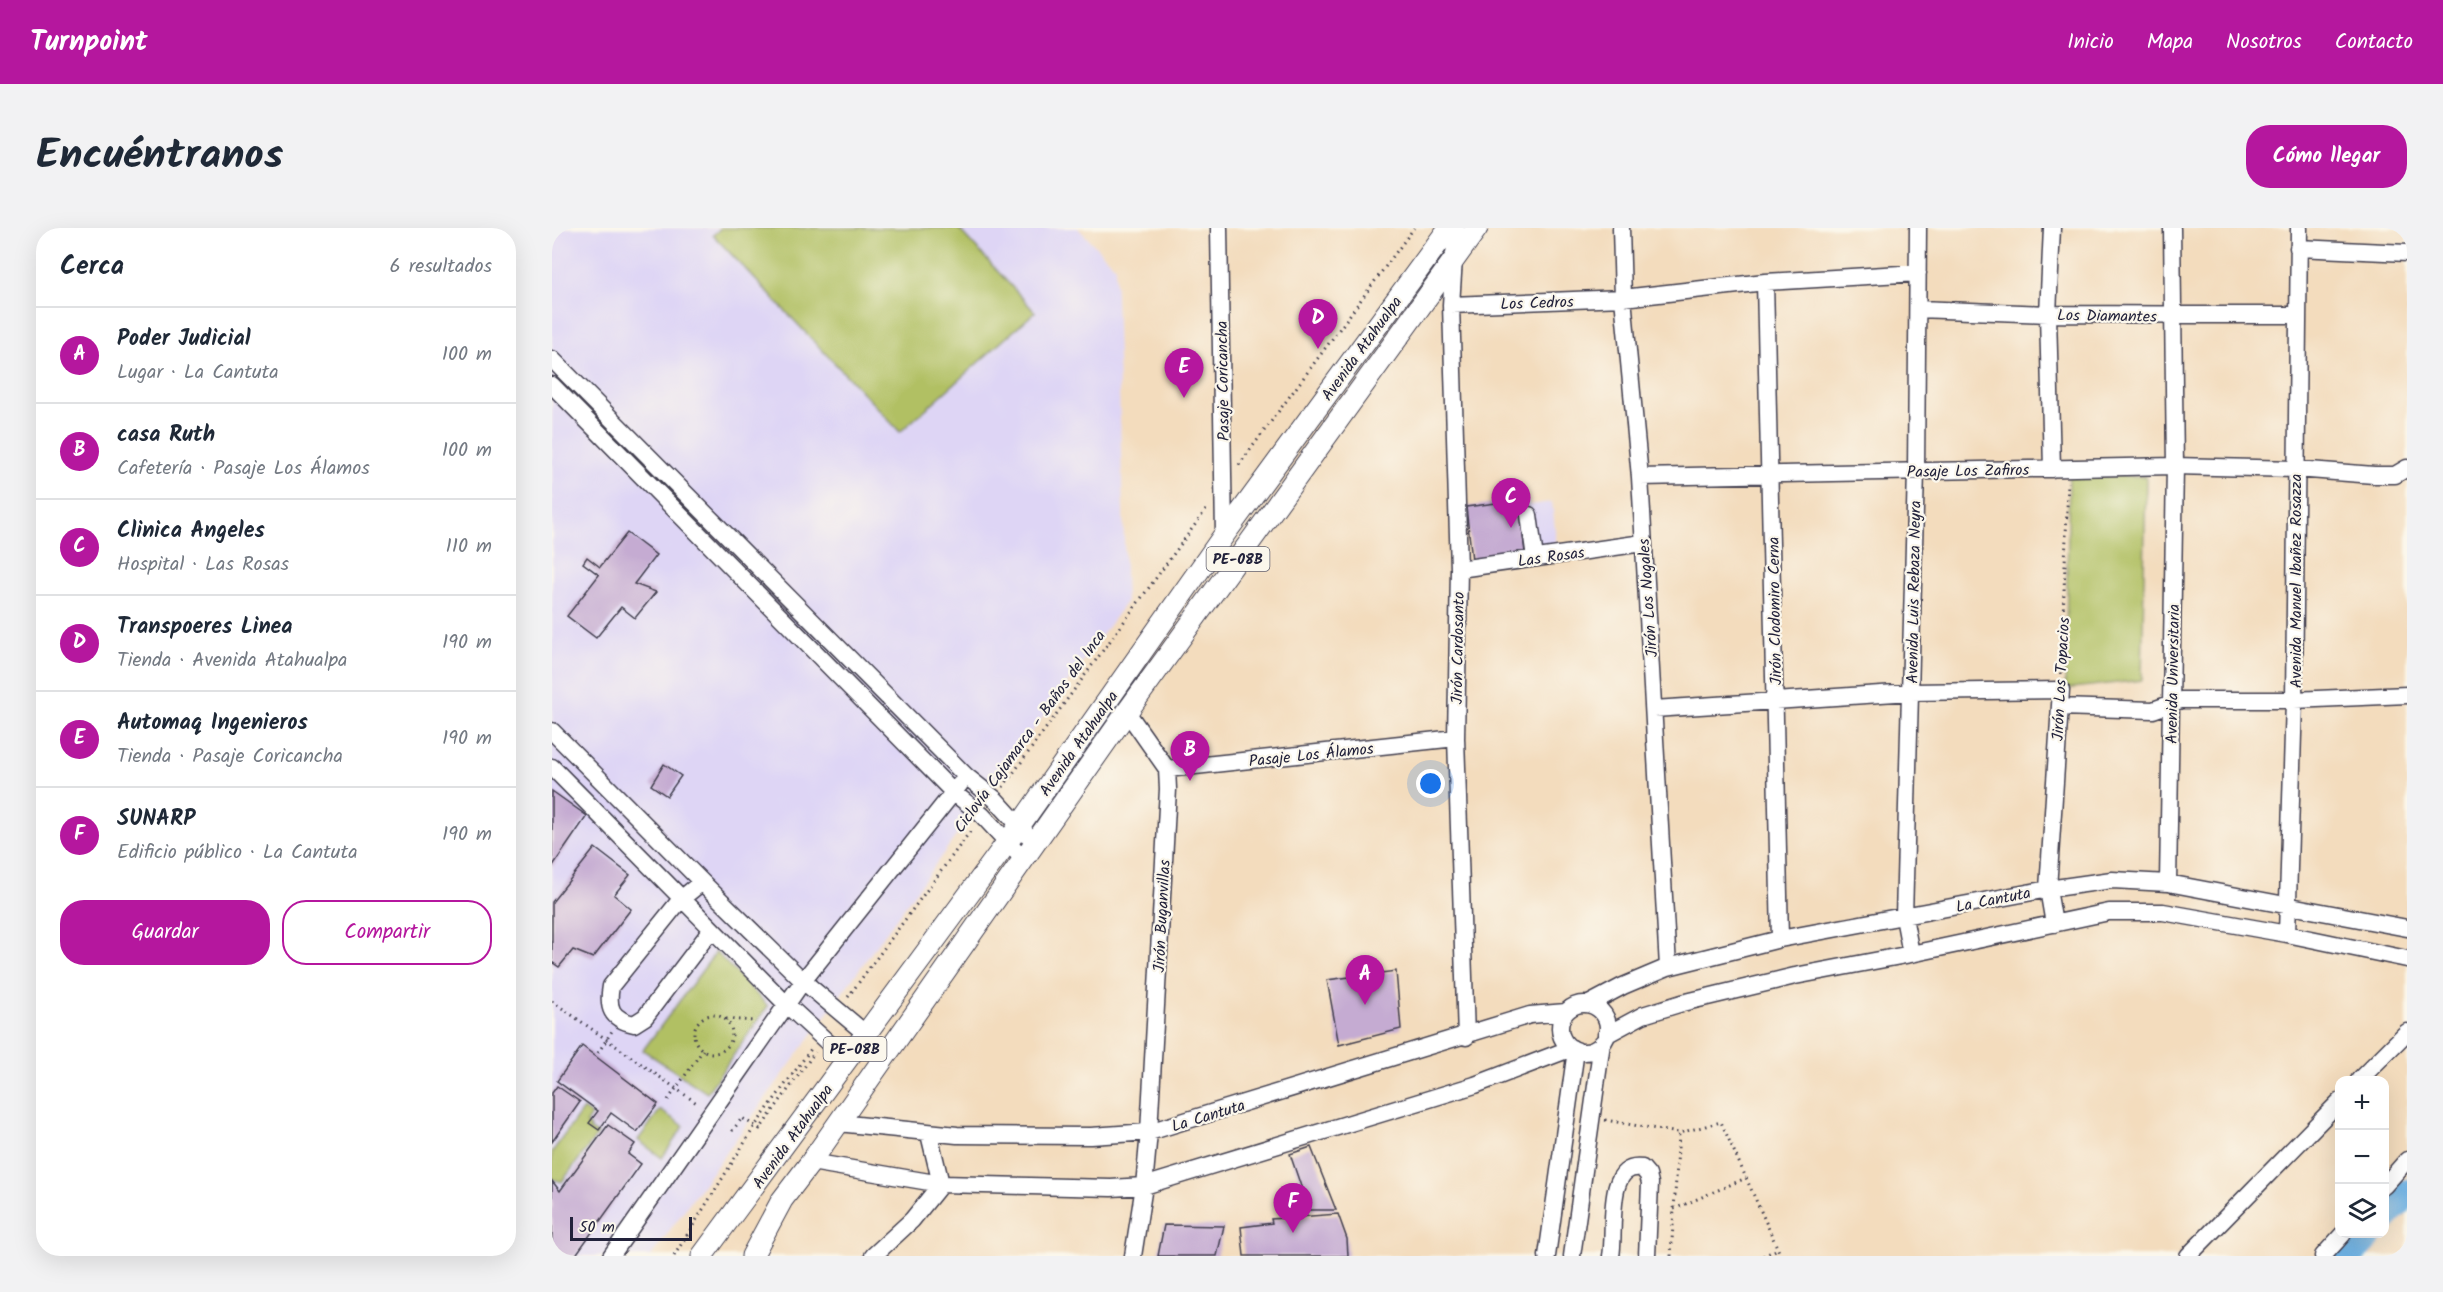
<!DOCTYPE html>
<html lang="es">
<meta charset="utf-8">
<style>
:root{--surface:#fff;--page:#f2f2f3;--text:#1f2937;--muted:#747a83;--line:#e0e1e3;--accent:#b5179e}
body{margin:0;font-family:Kalam,sans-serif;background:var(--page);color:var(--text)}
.controls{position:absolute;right:18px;bottom:18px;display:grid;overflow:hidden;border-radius:12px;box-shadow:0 6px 24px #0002}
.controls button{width:54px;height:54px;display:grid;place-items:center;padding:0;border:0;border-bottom:2px solid var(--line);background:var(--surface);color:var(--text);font:30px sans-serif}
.scale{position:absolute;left:18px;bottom:15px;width:122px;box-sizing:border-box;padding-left:6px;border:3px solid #22223b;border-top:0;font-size:16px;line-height:21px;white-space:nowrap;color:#22223b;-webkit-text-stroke:4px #fbf7ec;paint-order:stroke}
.you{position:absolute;left:879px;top:556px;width:21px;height:21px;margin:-15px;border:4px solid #fff;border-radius:50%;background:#1a73e8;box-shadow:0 0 0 9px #1a73e833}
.badge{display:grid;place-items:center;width:39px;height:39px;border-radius:50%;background:var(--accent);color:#fff;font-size:20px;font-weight:700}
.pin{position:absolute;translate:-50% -50px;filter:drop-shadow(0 2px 3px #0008)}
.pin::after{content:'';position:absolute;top:32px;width:21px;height:18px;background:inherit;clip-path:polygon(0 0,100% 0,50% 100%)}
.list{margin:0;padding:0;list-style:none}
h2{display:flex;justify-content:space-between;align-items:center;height:78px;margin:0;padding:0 24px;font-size:26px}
h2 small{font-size:20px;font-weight:400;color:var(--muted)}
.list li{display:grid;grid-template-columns:39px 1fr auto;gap:18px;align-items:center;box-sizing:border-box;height:96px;padding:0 24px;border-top:2px solid var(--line)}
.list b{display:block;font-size:22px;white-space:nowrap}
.list p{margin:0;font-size:20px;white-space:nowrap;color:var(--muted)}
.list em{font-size:20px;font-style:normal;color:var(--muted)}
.actions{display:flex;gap:12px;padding:18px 24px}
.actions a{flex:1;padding:14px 0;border:2px solid var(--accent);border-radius:24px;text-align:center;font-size:21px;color:var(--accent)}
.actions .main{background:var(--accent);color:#fff}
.icon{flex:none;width:33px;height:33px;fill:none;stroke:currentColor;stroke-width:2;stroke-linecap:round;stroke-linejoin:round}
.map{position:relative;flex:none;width:1855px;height:1028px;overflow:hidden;border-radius:24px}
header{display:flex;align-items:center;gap:36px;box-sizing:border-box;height:84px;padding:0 30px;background:var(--accent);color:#fff}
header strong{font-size:28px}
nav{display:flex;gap:33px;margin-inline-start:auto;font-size:21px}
.intro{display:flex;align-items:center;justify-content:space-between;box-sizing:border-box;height:144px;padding:0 36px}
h1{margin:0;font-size:42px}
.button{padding:15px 27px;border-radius:24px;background:var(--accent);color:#fff;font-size:21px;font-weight:700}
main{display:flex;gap:36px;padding:0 36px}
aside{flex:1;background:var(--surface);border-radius:24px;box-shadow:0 6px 24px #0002}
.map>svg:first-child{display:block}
.built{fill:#ded5f5}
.green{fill:#b1c063;stroke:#6a714f;stroke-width:1.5}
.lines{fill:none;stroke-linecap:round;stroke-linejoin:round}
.river{stroke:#6db0e2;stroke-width:28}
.building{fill:#c5abd2}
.minor-casing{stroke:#413e4e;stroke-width:19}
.major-casing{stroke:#413e4e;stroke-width:23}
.path{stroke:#413e4e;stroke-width:3;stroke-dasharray:1.5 4.5;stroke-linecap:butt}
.minor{stroke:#fff;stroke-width:16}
.major{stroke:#fff;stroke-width:21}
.labels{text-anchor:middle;stroke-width:4.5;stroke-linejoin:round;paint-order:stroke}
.shield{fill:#fbf7ec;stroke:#636270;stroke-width:1.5}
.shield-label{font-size:15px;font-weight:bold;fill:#22223b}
.street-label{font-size:16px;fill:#22223b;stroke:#fbf7ec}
</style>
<header>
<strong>Turnpoint</strong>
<nav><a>Inicio</a><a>Mapa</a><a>Nosotros</a><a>Contacto</a></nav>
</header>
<div class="intro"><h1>Encuéntranos</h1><a class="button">Cómo llegar</a></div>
<main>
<aside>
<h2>Cerca<small>6 resultados</small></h2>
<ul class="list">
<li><span class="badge">A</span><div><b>Poder Judicial</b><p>Lugar · La Cantuta</p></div><em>100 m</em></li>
<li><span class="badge">B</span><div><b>casa Ruth</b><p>Cafetería · Pasaje Los Álamos</p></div><em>100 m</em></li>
<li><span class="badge">C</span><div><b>Clinica Angeles</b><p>Hospital · Las Rosas</p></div><em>110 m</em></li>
<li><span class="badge">D</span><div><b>Transpoeres Linea</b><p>Tienda · Avenida Atahualpa</p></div><em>190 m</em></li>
<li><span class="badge">E</span><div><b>Automaq Ingenieros</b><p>Tienda · Pasaje Coricancha</p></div><em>190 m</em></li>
<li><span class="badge">F</span><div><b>SUNARP</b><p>Edificio público · La Cantuta</p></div><em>190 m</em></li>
</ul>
<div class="actions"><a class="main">Guardar</a><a>Compartir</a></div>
</aside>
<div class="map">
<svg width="1855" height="1028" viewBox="0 0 1855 1028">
<rect width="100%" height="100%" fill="#fbf7ec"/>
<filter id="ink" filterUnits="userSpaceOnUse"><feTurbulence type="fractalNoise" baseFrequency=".0167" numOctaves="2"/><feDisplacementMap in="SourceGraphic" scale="12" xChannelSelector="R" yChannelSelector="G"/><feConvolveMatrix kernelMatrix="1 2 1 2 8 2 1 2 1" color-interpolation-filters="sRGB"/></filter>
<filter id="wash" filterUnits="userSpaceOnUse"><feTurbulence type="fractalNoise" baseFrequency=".008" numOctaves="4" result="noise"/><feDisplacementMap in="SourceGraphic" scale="24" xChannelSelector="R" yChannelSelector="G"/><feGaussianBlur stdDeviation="1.35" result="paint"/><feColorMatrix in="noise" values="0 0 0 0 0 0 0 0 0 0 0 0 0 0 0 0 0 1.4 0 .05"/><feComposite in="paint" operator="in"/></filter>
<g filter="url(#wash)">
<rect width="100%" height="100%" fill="#f3dcbd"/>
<path class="built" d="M0 0H526L563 39 574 374 99 1028H0Z
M976 271 977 277 1000 274 1005 321 920 332 914 279Z"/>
<path class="green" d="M169 0H406L483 84 348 204 161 7Z
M1594 248 1590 452 1513 461 1517 249Z
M164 724 216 778 155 865 91 822Z
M31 881 39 887 34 895 38 899 37 901 46 906 10 954 0 951V924Z
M108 882 132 898 110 930 86 912Z"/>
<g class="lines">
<path class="river" d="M1832 990 1855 965
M1797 1028 1818 1006"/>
</g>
<g id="blocks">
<path class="building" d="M967 272 973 325 920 332 914 279Z
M75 305 104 327 82 356 104 364 83 390 69 379 44 410 15 388 47 347 31 335 35 329 48 339Z
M112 536 129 548 115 568 99 557Z
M0 563 35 588 0 639Z
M43 620 78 647 62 667 79 681 41 730 21 722 7 739 0 734V674Z
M844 743 849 801 787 817 775 752Z
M30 818 106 876 85 904 59 885 47 902 37 895 46 883 5 853Z
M5 858 28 874 0 914V865Z
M56 897 83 916 76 926 89 936 23 1028H0V953L8 963Z
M759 919 784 982H757L738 926Z
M786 986 795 1011 796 1028H692L689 999 720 995 719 991Z
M612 997 672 998 665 1028H606Z"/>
</g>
</g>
<g filter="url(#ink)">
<use href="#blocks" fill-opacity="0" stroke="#413e4e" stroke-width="1.5"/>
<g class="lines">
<g class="minor-casing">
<path id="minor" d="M667 0 672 307
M904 0 899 77 907 341 904 510 914 809
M1069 0 1071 70 1088 249 1116 739
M1500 0 1496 86 1500 241
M1746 20 1855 25
M1213 54 1228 711
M899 77 1071 70 1213 54 1366 45
M1366 81 1496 86 1745 87
M0 131 414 548 443 571 484 616
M0 157 402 565 430 587 472 632
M1088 249 1623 238 1744 241 1822 247H1843L1855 240
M977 287 983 330
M907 341 1091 315
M1508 479 1601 482 1629 472H1742L1855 467
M1102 481 1359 464 1509 462 1496 661 1502 696
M575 484 615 541 616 561 597 904 592 958 581 1028
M0 503 150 654 251 753 314 806
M0 539 235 777 295 832
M615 541 904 510
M150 654 129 671 59 758C55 780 59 791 82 796L93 789 160 701
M1616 655 1623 238 1620 0
M1735 706 1742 472 1747 0
M1359 726 1352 689 1364 243 1366 0
M1037 776 1071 758 1116 739 1228 711 1496 661 1560 652 1616 655 1855 700
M1008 800a24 24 0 1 1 48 0a24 24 0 1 1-48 0Z
M1054 807 1091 787 1130 775 1243 748 1359 726 1557 684H1611L1735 706 1855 731
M1807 852 1855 804
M286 895 405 907 539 908 597 904 978 787 1014 784
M259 934 389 956 559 960 592 958 923 857 1020 820
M1832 958 1855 932
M59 1028 251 753 408 556
M321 1028 360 992 389 956 377 906
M995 1028 1024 822
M1020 1028 1050 815
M1059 1028C1064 1004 1052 934 1090 940L1096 947 1098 955 1095 1028
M1636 1028 1788 873
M1771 1028 1791 1006"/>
</g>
<g class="major-casing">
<path id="major" d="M150 1028 468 597 672 307 897 0
M200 1028 230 972 259 934 575 484 925 0"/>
</g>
<path class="path" d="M687 237 862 0
M1509 446 1516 254
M451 559 656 279
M296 769 420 601
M0 773 146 876
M142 806a19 19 0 1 1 38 0a19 19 0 1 1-38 0Z
M174 791 203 793
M46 825 60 803
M116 872 151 822
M1053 892 1127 905 1169 894 1229 1028
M180 903 190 890 208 901 263 824
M1122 981 1194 950
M122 1028 203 898 259 821
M1119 1028 1127 905
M1211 1028 1226 1021"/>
<use href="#minor" class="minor"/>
<use href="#major" class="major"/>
</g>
</g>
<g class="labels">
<g class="shield">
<rect x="654.5" y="319" width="63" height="24" rx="4.5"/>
<rect x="271.5" y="809" width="63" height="24" rx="4.5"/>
</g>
<g class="shield-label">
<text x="686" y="336">PE-08B</text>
<text x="303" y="826">PE-08B</text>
</g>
<g class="street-label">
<text transform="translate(985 74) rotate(-2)" y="6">Los Cedros</text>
<text transform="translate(1555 87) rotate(1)" y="6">Los Diamantes</text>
<text transform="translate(809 120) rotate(-54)" y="6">Avenida Atahualpa</text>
<text transform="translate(670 153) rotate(-91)" y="6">Pasaje Coricancha</text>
<text transform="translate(1416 242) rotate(-1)" y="6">Pasaje Los Zafiros</text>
<text transform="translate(999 328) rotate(-8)" y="6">Las Rosas</text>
<text transform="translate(1743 353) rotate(-90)" y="6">Avenida Manuel Ibañez Rosazza</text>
<text transform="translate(1361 364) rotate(-89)" y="6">Avenida Luis Rebaza Neyra</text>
<text transform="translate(1095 370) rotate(-94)" y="6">Jirón Los Nogales</text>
<text transform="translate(1222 383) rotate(-91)" y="6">Jirón Clodomiro Cerna</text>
<text transform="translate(905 420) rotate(-89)" y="6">Jirón Cardosanto</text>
<text transform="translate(1620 446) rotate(-89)" y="6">Avenida Universitaria</text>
<text transform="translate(1508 451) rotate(-87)" y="6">Jirón Los Topacios</text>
<text transform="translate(477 503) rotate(-54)" y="6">Ciclovía Cajamarca - Baños del Inca</text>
<text transform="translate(526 515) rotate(-55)" y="6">Avenida Atahualpa</text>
<text transform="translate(759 526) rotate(-6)" y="6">Pasaje Los Álamos</text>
<text transform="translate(1441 671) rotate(-11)" y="6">La Cantuta</text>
<text transform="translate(609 688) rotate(-87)" y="6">Jirón Buganvillas</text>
<text transform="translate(656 887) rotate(-17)" y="6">La Cantuta</text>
<text transform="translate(240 908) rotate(-54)" y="6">Avenida Atahualpa</text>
</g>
</g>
</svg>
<div class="controls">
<button>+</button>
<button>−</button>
<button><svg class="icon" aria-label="layers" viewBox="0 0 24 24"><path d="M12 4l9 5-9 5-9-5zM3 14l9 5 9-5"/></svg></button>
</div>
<div class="scale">50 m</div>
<div class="you"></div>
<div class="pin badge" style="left:813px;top:777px">A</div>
<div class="pin badge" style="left:638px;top:553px">B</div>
<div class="pin badge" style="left:959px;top:300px">C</div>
<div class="pin badge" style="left:766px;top:121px">D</div>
<div class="pin badge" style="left:632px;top:170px">E</div>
<div class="pin badge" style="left:741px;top:1005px">F</div>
</div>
</main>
